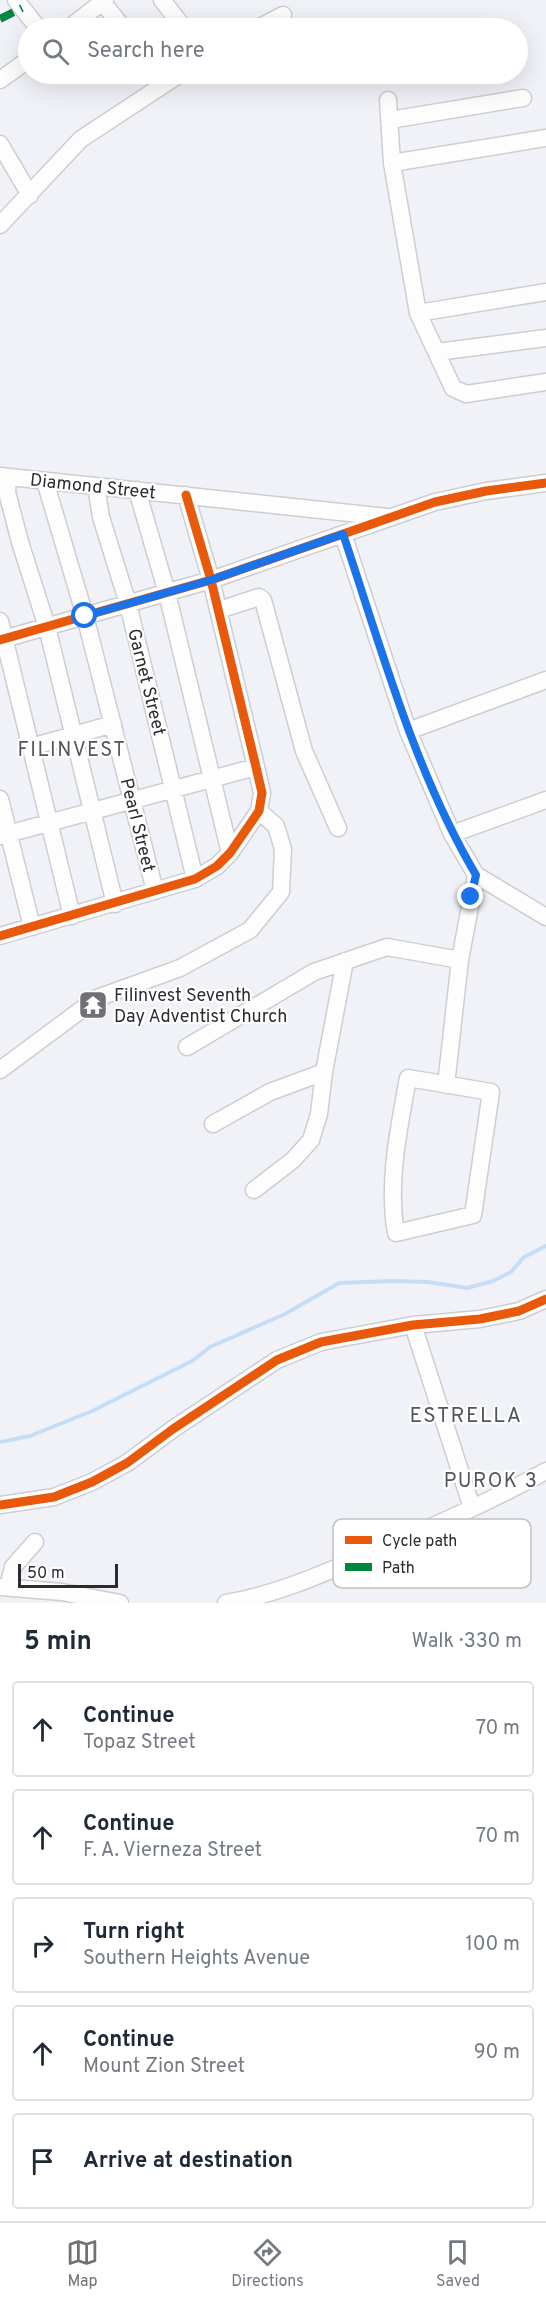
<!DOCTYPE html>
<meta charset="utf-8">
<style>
:root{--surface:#fff;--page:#f2f2f3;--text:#1f2937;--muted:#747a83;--line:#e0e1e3;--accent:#6f7175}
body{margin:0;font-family:Overpass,sans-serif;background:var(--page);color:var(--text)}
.scale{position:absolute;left:18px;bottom:15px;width:100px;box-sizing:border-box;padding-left:6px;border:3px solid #2a2c2f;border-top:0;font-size:16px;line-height:21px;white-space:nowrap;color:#2a2c2f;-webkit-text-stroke:4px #fff;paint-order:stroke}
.stop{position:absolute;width:18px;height:18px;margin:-14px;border:4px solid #1a73e8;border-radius:50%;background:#fff}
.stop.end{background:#1a73e8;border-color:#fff;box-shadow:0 2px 6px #0008}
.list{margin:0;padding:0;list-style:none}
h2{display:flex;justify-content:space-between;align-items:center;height:78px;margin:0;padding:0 24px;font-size:26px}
h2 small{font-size:20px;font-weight:400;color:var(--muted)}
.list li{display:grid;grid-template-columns:39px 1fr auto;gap:18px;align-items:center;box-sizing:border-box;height:96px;margin:0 12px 12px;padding:0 12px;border:2px solid var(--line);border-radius:6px}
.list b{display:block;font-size:22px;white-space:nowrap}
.list p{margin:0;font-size:20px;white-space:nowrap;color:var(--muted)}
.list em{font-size:20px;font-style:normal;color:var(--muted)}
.icon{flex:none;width:33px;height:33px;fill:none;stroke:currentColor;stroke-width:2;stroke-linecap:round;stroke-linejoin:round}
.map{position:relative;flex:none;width:546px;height:1603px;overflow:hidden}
.search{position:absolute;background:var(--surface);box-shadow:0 6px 24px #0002;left:18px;right:18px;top:18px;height:66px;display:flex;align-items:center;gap:15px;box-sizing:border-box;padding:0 21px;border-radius:33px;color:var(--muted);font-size:22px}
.sheet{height:618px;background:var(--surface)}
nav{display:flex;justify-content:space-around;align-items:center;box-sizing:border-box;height:84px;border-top:2px solid var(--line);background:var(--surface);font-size:16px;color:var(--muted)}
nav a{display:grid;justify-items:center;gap:3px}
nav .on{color:var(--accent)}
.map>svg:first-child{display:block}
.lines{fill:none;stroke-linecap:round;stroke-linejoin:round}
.stream{stroke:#c5def7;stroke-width:4}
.minor-casing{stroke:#cdced2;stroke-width:19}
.minor{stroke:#fdfdfe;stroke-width:16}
.quiet{stroke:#00873e;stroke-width:8;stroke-dasharray:15 8;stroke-linecap:butt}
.cycleway-casing{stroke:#fff;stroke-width:13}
.cycleway{stroke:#e8590c;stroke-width:9}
.route{stroke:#1a73e8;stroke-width:8}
.labels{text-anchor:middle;stroke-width:4.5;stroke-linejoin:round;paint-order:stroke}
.street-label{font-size:18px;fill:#2a2c2f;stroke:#fff}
.poi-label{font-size:18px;fill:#2a2c2f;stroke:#fff;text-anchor:start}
.neighbourhood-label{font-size:20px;letter-spacing:1.5px;fill:#51555c;stroke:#fff}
.quarter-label{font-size:21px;letter-spacing:1.5px;fill:#51555c;stroke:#fff}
.key{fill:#fff;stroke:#bfc0c1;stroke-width:1.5}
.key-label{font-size:16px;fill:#2a2c2f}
</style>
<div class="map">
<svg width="546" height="1603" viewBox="0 0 546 1603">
<rect width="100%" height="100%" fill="#f0f2f7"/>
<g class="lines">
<path class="stream" d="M0 1442 30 1436 92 1411 192 1361 210 1347 285 1314 339 1283 393 1281 428 1282 467 1288 493 1281 511 1272 524 1257 546 1246"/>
<g class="minor-casing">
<path id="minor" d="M16 0 38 28
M162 0 184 28
M108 9 123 28
M69 28 105 0
M258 28 283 15
M0 80 28 60
M388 100 392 163 418 313 453 388 466 394 546 382
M390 120 523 98
M0 144 30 195
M392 163 546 138
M0 225 81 139 180 74
M418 313 546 292
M437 352 546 338
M0 476 387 517
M8 477 7 492 20 542 47 627 115 904
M45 481 85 616 155 891
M96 486 101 517 128 604 195 879
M137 490 167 593 230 853
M343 534 408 731 546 680
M219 610 259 597 263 600 304 751 338 828
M0 621 72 916
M0 640 211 580 435 502 486 491 546 483
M408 731 452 834 476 875 460 960 446 1085
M31 747 113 724
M0 799 32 927
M452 834 546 800
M0 836 256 767
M476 875 546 917
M0 936 195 879 217 866 230 853 259 811 262 793 256 767 211 580 186 495
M187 1047 314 972 387 947 460 960
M0 1070 97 998 180 968 250 930 281 892 283 849 276 826 259 811
M408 1078 491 1092 473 1215 396 1233C387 1183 399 1128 408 1078Z
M213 1124 270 1092 324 1072
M254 1190 293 1160 311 1140 319 1114 324 1072 345 961
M413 1325 472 1508
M0 1505 54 1497 92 1482 127 1463 173 1429 277 1360 321 1342 413 1325 480 1319 519 1311 546 1299
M0 1587 62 1592 120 1603
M8 1587 13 1567 35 1542
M226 1603C279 1594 327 1572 376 1551 434 1526 491 1501 546 1471"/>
</g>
<use href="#minor" class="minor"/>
<path class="quiet" d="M0 19 22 8"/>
<g class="cycleway-casing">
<path id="cycleway" d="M0 640 211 580 435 502 486 491 546 483
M0 936 195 879 217 866 230 853 259 811 262 793 256 767 211 580 186 495
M0 1505 54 1497 92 1482 127 1463 173 1429 277 1360 321 1342 413 1325 480 1319 519 1311 546 1299"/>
</g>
<use href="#cycleway" class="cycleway"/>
</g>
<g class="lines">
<path class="route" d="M85 616 211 580 343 534C382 650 414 770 476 875L471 897"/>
</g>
<defs>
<g id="temple-square" transform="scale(1.5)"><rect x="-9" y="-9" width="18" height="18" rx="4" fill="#6f7175" stroke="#fff"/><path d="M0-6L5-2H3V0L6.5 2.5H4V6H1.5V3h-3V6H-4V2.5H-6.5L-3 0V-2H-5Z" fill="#fff"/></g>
</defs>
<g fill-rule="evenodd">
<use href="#temple-square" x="93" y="1005"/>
</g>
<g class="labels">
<g class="street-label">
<text transform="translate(93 486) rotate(6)" y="6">Diamond Street</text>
<text transform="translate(147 682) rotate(76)" y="6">Garnet Street</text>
<text transform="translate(138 825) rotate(76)" y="6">Pearl Street</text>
</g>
<g class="poi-label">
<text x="114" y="1001">Filinvest Seventh<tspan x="114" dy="21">Day Adventist Church</tspan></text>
</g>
<g class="neighbourhood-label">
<text x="72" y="756">FILINVEST</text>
<text x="491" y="1487">PUROK 3</text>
</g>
<g class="quarter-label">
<text x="466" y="1422">ESTRELLA</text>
</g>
</g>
<rect x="333" y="1519" width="198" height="69" rx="9" class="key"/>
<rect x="345" y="1536" width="27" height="8" fill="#e8590c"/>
<rect x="345" y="1563" width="27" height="8" fill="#00873e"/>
<g class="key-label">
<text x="382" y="1546">Cycle path</text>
<text x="382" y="1573">Path</text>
</g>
</svg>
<div class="scale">50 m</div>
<div class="stop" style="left:85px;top:616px"></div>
<div class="stop end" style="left:471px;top:897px"></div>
<div class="search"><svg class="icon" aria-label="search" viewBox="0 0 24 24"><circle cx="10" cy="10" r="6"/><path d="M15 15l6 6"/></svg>Search here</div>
</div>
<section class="sheet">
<h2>5 min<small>Walk · 330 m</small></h2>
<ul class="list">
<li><svg class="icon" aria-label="ahead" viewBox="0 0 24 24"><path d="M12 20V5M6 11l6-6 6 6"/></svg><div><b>Continue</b><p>Topaz Street</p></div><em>70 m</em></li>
<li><svg class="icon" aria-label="ahead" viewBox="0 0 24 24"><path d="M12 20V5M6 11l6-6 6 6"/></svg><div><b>Continue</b><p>F. A. Vierneza Street</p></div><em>70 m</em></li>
<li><svg class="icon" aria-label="right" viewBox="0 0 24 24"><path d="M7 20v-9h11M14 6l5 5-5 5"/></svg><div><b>Turn right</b><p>Southern Heights Avenue</p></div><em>100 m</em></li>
<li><svg class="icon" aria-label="ahead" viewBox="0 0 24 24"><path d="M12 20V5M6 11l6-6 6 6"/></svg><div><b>Continue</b><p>Mount Zion Street</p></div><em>90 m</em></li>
<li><svg class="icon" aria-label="arrive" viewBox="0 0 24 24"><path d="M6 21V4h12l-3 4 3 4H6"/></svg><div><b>Arrive at destination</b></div></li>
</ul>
</section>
<nav>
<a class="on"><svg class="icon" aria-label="map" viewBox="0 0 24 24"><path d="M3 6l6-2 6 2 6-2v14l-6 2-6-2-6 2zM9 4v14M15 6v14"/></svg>Map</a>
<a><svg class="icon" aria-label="directions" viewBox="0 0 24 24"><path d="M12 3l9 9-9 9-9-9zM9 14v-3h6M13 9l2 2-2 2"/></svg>Directions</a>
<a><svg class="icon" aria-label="saved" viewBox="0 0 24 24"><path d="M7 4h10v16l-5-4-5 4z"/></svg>Saved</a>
</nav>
